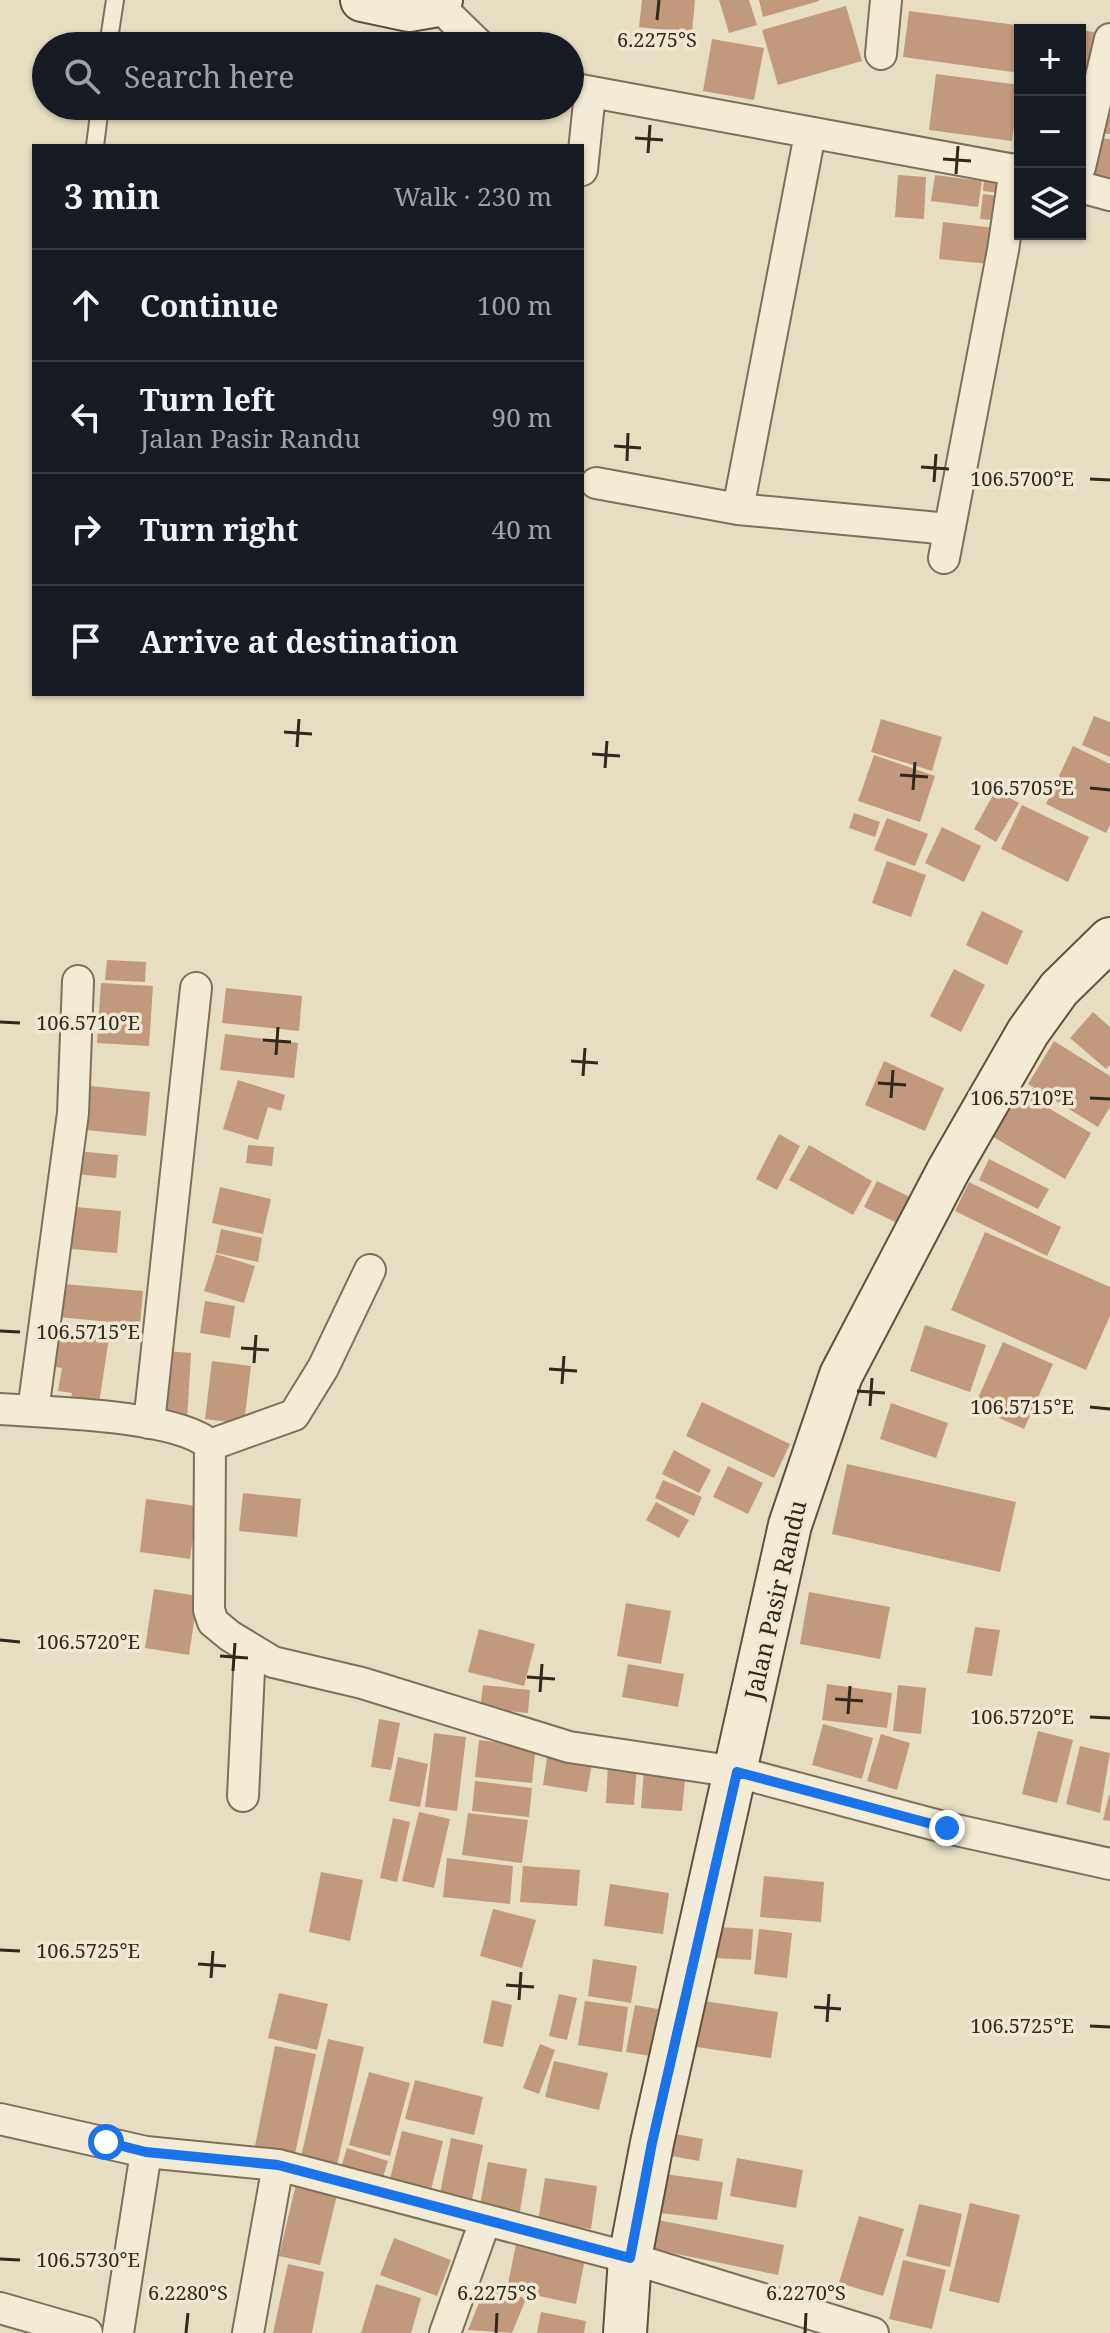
<!DOCTYPE html>
<meta charset="utf-8">
<style>
:root{--surface:#171b24;--page:#242831;--text:#f1f3f6;--muted:#9ea1a6;--line:#363941}
body{margin:0;font-family:"Noto Serif",serif;background:var(--page);color:var(--text)}
.controls{position:absolute;right:24px;top:24px;display:grid;overflow:hidden;border-radius:0px;box-shadow:0 2px 6px #0004}
.controls button{width:72px;height:72px;display:grid;place-items:center;padding:0;border:0;border-bottom:2px solid var(--line);background:var(--surface);color:var(--text);font:40px sans-serif}
.stop{position:absolute;width:24px;height:24px;margin:-18px;border:6px solid #1a73e8;border-radius:50%;background:#fff}
.stop.end{background:#1a73e8;border-color:#fff;box-shadow:0 2px 8px #0008}
.list{margin:0;padding:0;list-style:none}
h2{display:flex;justify-content:space-between;align-items:center;height:104px;margin:0;padding:0 32px;font-size:34px}
h2 small{font-size:26px;font-weight:400;color:var(--muted)}
.list li{display:grid;grid-template-columns:52px 1fr auto;gap:24px;align-items:center;box-sizing:border-box;height:112px;padding:0 32px;border-top:2px solid var(--line)}
.list b{display:block;font-size:30px;white-space:nowrap}
.list p{margin:0;font-size:26px;white-space:nowrap;color:var(--muted)}
.list em{font-size:26px;font-style:normal;color:var(--muted)}
.icon{flex:none;width:44px;height:44px;fill:none;stroke:currentColor;stroke-width:2;stroke-linecap:round;stroke-linejoin:round}
.map{position:relative;flex:none;width:1110px;height:2333px;overflow:hidden}
.search{position:absolute;background:var(--surface);box-shadow:0 2px 6px #0004;left:32px;top:32px;width:552px;height:88px;display:flex;align-items:center;gap:20px;box-sizing:border-box;padding:0 28px;border-radius:44px;color:var(--muted);font-size:30px}
.panel{position:absolute;background:var(--surface);box-shadow:0 2px 6px #0004;left:32px;top:144px;width:552px;height:552px;border-radius:0px}
.map>svg:first-child{display:block}
.building{fill:#c19a7e}
.lines{fill:none;stroke-linecap:round;stroke-linejoin:round}
.lane-casing{stroke:#7f6f5c;stroke-width:20}
.street-casing{stroke:#7f6f5c;stroke-width:34}
.secondary-casing{stroke:#615140;stroke-width:46}
.lane{stroke:#f3ebd5;stroke-width:16}
.street{stroke:#f3ebd5;stroke-width:30}
.secondary{stroke:#f3ebd5;stroke-width:42}
.route{stroke:#1a73e8;stroke-width:10}
.ticks{fill:none;stroke:#31281e;stroke-width:3}
.labels{text-anchor:middle;stroke-width:7;stroke-linejoin:round;paint-order:stroke}
.street-label{font-size:24px;fill:#31281e;stroke:#f0e7d2}
.ticks-label{font-size:20px;text-anchor:middle;fill:#31281e;stroke:#f0e7d2;stroke-width:7;stroke-linejoin:round;paint-order:stroke}
</style>
<div class="map">
<svg width="1110" height="2333" viewBox="0 0 1110 2333">
<rect width="100%" height="100%" fill="#e7ddc3"/>
<path class="building" d="M642 0H695L692 33 639 27Z
M719 0H749L757 25 729 33Z
M759 0H819V1L763 17Z
M846 6 862 61 778 85 762 30Z
M909 11 1038 28V30H1020V73L903 57Z
M1080 30 1094 32 1082 110H1080Z
M712 39 764 48 754 100 703 91Z
M936 74 1019 85 1012 141 929 130Z
M1110 88V134L1098 133Z
M1096 138 1110 139V180L1091 178Z
M898 175 926 177 924 219 895 217Z
M935 175 982 181 978 207 931 201Z
M984 178 1010 180 1009 194 983 191Z
M983 194 1007 197 1004 221 980 219Z
M943 222 1003 229 999 265 939 259Z
M1094 716 1110 722V757L1082 745Z
M881 719 942 737 932 771 871 752Z
M1073 746 1110 764V825L1106 833 1046 804Z
M874 755 935 776 920 822 858 801Z
M996 790 1019 803 996 842 974 829Z
M1022 805 1089 837 1068 882 1001 849Z
M854 813 880 822 875 837 849 828Z
M887 818 928 834 915 866 874 850Z
M942 827 981 846 964 882 925 863Z
M887 861 926 875 911 917 872 903Z
M982 911 1023 931 1007 965 966 945Z
M107 960 146 962 145 982 105 980Z
M954 969 985 985 961 1032 930 1016Z
M101 983 153 986 149 1046 97 1043Z
M226 988 302 996 299 1031 222 1023Z
M1093 1012 1110 1027V1065L1106 1069 1070 1038Z
M225 1034 298 1043 294 1078 220 1070Z
M1054 1041 1110 1076V1107L1098 1127 1028 1084Z
M884 1061 944 1088 925 1131 865 1105Z
M238 1080 285 1095 281 1111 268 1107 258 1140 223 1129Z
M90 1086 150 1092 146 1136 86 1130Z
M1016 1089 1091 1133 1065 1179 990 1135Z
M779 1134 800 1146 777 1190 756 1179Z
M248 1145 274 1147 272 1166 246 1163Z
M809 1145 872 1181 853 1215 789 1180Z
M77 1151 118 1155 116 1178 75 1174Z
M989 1159 1049 1189 1038 1209 979 1180Z
M877 1181 912 1198 899 1224 864 1207Z
M969 1182 1061 1227 1047 1256 955 1211Z
M220 1187 271 1199 263 1234 212 1223Z
M75 1207 121 1211 117 1253 71 1249Z
M221 1229 262 1238 258 1262 216 1253Z
M985 1232 1110 1287V1316L1086 1370 951 1310Z
M216 1254 255 1266 244 1303 204 1291Z
M53 1283 143 1291 140 1325 49 1316Z
M205 1301 235 1306 230 1338 200 1333Z
M925 1325 986 1345 970 1392 910 1371Z
M54 1330 109 1338 98 1410 70 1406 72 1393 58 1391 62 1368 49 1366Z
M1003 1342 1053 1364 1024 1429 974 1407Z
M166 1351 191 1353 187 1422 162 1421Z
M212 1361 251 1366 244 1424 205 1419Z
M702 1402 790 1444 774 1478 686 1436Z
M891 1403 948 1423 936 1458 880 1439Z
M674 1450 711 1470 699 1493 662 1474Z
M847 1464 1016 1502 1000 1572 832 1534Z
M728 1466 763 1483 748 1514 713 1497Z
M663 1480 702 1497 694 1516 655 1498Z
M243 1493 301 1499 297 1537 239 1531Z
M146 1499 197 1506 190 1559 140 1552Z
M656 1502 689 1520 679 1538 646 1520Z
M154 1589 198 1596 189 1655 145 1648Z
M809 1592 890 1607 880 1659 800 1644Z
M626 1603 671 1611 661 1664 617 1656Z
M975 1627 1000 1630 992 1676 967 1673Z
M479 1629 535 1644 524 1686 468 1672Z
M628 1664 684 1674 678 1707 622 1697Z
M827 1684 892 1693 887 1728 822 1720Z
M483 1685 530 1690 528 1713 480 1708Z
M898 1685 926 1688 921 1734 893 1731Z
M379 1719 400 1723 391 1770 371 1767Z
M823 1724 873 1738 862 1779 812 1765Z
M1038 1731 1073 1740 1057 1803 1022 1794Z
M434 1733 466 1737 457 1811 425 1807Z
M881 1734 910 1743 897 1790 867 1781Z
M479 1740 536 1746 532 1783 475 1777Z
M549 1744 594 1752 587 1792 543 1785Z
M1080 1746 1110 1753 1100 1813 1066 1804Z
M398 1757 428 1764 420 1807 389 1801Z
M608 1763 637 1765 634 1805 606 1803Z
M644 1768 686 1771 682 1811 641 1808Z
M475 1781 532 1788 529 1817 472 1811Z
M1109 1795 1110 1796V1821L1103 1820Z
M419 1812 450 1819 434 1888 402 1881Z
M468 1813 528 1820 522 1863 462 1855Z
M393 1818 410 1822 397 1882 380 1878Z
M447 1858 513 1866 510 1904 443 1897Z
M523 1866 580 1870 577 1906 520 1902Z
M321 1872 363 1880 350 1941 309 1932Z
M764 1876 824 1882 821 1922 760 1917Z
M610 1884 669 1893 663 1934 604 1926Z
M493 1909 536 1920 522 1968 480 1956Z
M717 1927 753 1929 751 1960 715 1958Z
M759 1929 792 1933 787 1978 754 1974Z
M593 1959 637 1966 631 2003 588 1996Z
M279 1993 328 2004 317 2050 268 2038Z
M559 1994 577 1998 567 2040 549 2036Z
M492 2000 512 2005 503 2047 483 2043Z
M697 2000 778 2012 771 2058 690 2046Z
M585 2001 628 2007 622 2052 578 2045Z
M635 2005 658 2009 650 2056 626 2052Z
M328 2039 364 2047 337 2165 301 2157Z
M540 2044 555 2050 539 2094 523 2088Z
M275 2046 316 2054 294 2159 254 2151Z
M554 2061 608 2073 599 2110 545 2097Z
M369 2072 410 2083 390 2156 349 2145Z
M415 2080 483 2097 474 2135 405 2119Z
M402 2131 443 2141 431 2190 390 2179Z
M670 2133 703 2139 699 2161 666 2155Z
M451 2138 483 2145 472 2200 440 2193Z
M347 2148 388 2161 381 2184 340 2171Z
M737 2158 803 2170 796 2208 730 2196Z
M488 2162 527 2169 519 2217 479 2210Z
M657 2173 723 2182 717 2220 652 2212Z
M545 2178 597 2186 591 2229 538 2221Z
M296 2184 337 2195 320 2265 279 2256Z
M970 2203 1020 2215 999 2303 949 2291Z
M919 2204 962 2214 950 2267 906 2256Z
M859 2216 904 2229 883 2296 839 2283Z
M648 2218 784 2245 778 2275 643 2247Z
M394 2238 451 2260 437 2296 380 2275Z
M516 2244 585 2259 576 2304 507 2289Z
M903 2260 946 2270 932 2329 889 2319Z
M288 2264 324 2272 312 2333H273Z
M487 2283 526 2299 512 2333 468 2330Z
M376 2284 421 2298 411 2333H361Z
M541 2312 586 2321 584 2333H537Z"/>
<g class="lines">
<g class="lane-casing">
<path id="lane" d="M108 46 115 0
M95 146 100 106"/>
</g>
<g class="street-casing">
<path id="street" d="M438 5 480 46
M881 54 886 0
M570 88 1020 171
M810 134 738 509 949 529
M1080 167 1110 39
M582 170 590 93
M1080 187 1110 195
M596 483 738 509
M944 558 1003 250 1015 169
M0 1409C46 1412 178 1415 210 1445L209 1610 213 1622 230 1636 273 1662 362 1683 569 1747 737 1772 947 1828 1110 1864
M33 1411 73 1113 78 981
M149 1423 196 988
M210 1445 294 1415 323 1368 370 1270
M243 1796 250 1650
M0 2119 146 2152 278 2165 630 2258 873 2333
M0 2308 87 2333
M118 2333 146 2152
M248 2333 278 2165
M445 2333 485 2221"/>
</g>
<g class="secondary-casing">
<path id="secondary" d="M362 0 409 10 438 5 441 0
M625 2333 630 2258 652 2143 790 1525 841 1375 948 1171 1028 1032 1059 989 1110 939"/>
</g>
<use href="#lane" class="lane"/>
<use href="#street" class="street"/>
<use href="#secondary" class="secondary"/>
</g>
<g class="lines">
<path class="route" d="M106 2142 146 2152 278 2165 630 2258 652 2143 737 1772 947 1828"/>
</g>
<path class="ticks" d="M657 20 659 0M635 138 663 140M648 153 650 125M943 159 971 161M956 174 958 146M614 446 641 448M627 461 628 433M921 467 949 469M1090 479 1110 480M934 482 936 454M284 732 312 734M297 747 299 719M592 754 620 756M605 768 607 741M900 775 928 777M1090 788 1110 790M913 790 915 762M0 1022 20 1023M263 1040 291 1042M276 1055 278 1027M571 1061 598 1063M583 1076 585 1048M878 1083 906 1085M891 1098 893 1070M1090 1098 1110 1099M0 1331 20 1332M241 1348 269 1350M254 1363 256 1335M549 1369 577 1371M562 1384 564 1356M857 1391 885 1393M870 1406 872 1378M1090 1407 1110 1409M0 1640 20 1642M220 1656 248 1658M233 1671 235 1643M527 1677 555 1679M540 1692 542 1664M835 1699 863 1701M848 1714 850 1686M1090 1717 1110 1718M0 1950 20 1951M198 1964 226 1966M211 1978 213 1951M506 1985 534 1987M519 2000 521 1972M814 2007 841 2009M827 2022 829 1994M1090 2026 1110 2027M0 2259 20 2260M186 2333 188 2313M496 2333 497 2313M805 2333 806 2313"/>
<g class="labels">
<g class="street-label">
<text transform="translate(776 1600) rotate(-77)" y="8">Jalan Pasir Randu</text>
</g>
</g>
<g class="ticks-label">
<text x="657" y="47">6.2275°S</text>
<text x="1022" y="486">106.5700°E</text>
<text x="1022" y="795">106.5705°E</text>
<text x="88" y="1030">106.5710°E</text>
<text x="1022" y="1105">106.5710°E</text>
<text x="88" y="1339">106.5715°E</text>
<text x="1022" y="1414">106.5715°E</text>
<text x="88" y="1649">106.5720°E</text>
<text x="1022" y="1724">106.5720°E</text>
<text x="88" y="1958">106.5725°E</text>
<text x="1022" y="2033">106.5725°E</text>
<text x="88" y="2267">106.5730°E</text>
<text x="188" y="2300">6.2280°S</text>
<text x="497" y="2300">6.2275°S</text>
<text x="806" y="2300">6.2270°S</text>
</g>
</svg>
<div class="controls">
<button>+</button>
<button>−</button>
<button><svg class="icon" aria-label="layers" viewBox="0 0 24 24"><path d="M12 4l9 5-9 5-9-5zM3 14l9 5 9-5"/></svg></button>
</div>
<div class="stop" style="left:106px;top:2142px"></div>
<div class="stop end" style="left:947px;top:1828px"></div>
<div class="search"><svg class="icon" aria-label="search" viewBox="0 0 24 24"><circle cx="10" cy="10" r="6"/><path d="M15 15l6 6"/></svg>Search here</div>
<section class="panel">
<h2>3 min<small>Walk · 230 m</small></h2>
<ul class="list">
<li><svg class="icon" aria-label="ahead" viewBox="0 0 24 24"><path d="M12 20V5M6 11l6-6 6 6"/></svg><div><b>Continue</b></div><em>100 m</em></li>
<li><svg class="icon" aria-label="left" viewBox="0 0 24 24"><path d="M17 20v-9H6M10 6l-5 5 5 5"/></svg><div><b>Turn left</b><p>Jalan Pasir Randu</p></div><em>90 m</em></li>
<li><svg class="icon" aria-label="right" viewBox="0 0 24 24"><path d="M7 20v-9h11M14 6l5 5-5 5"/></svg><div><b>Turn right</b></div><em>40 m</em></li>
<li><svg class="icon" aria-label="arrive" viewBox="0 0 24 24"><path d="M6 21V4h12l-3 4 3 4H6"/></svg><div><b>Arrive at destination</b></div></li>
</ul>
</section>
</div>
